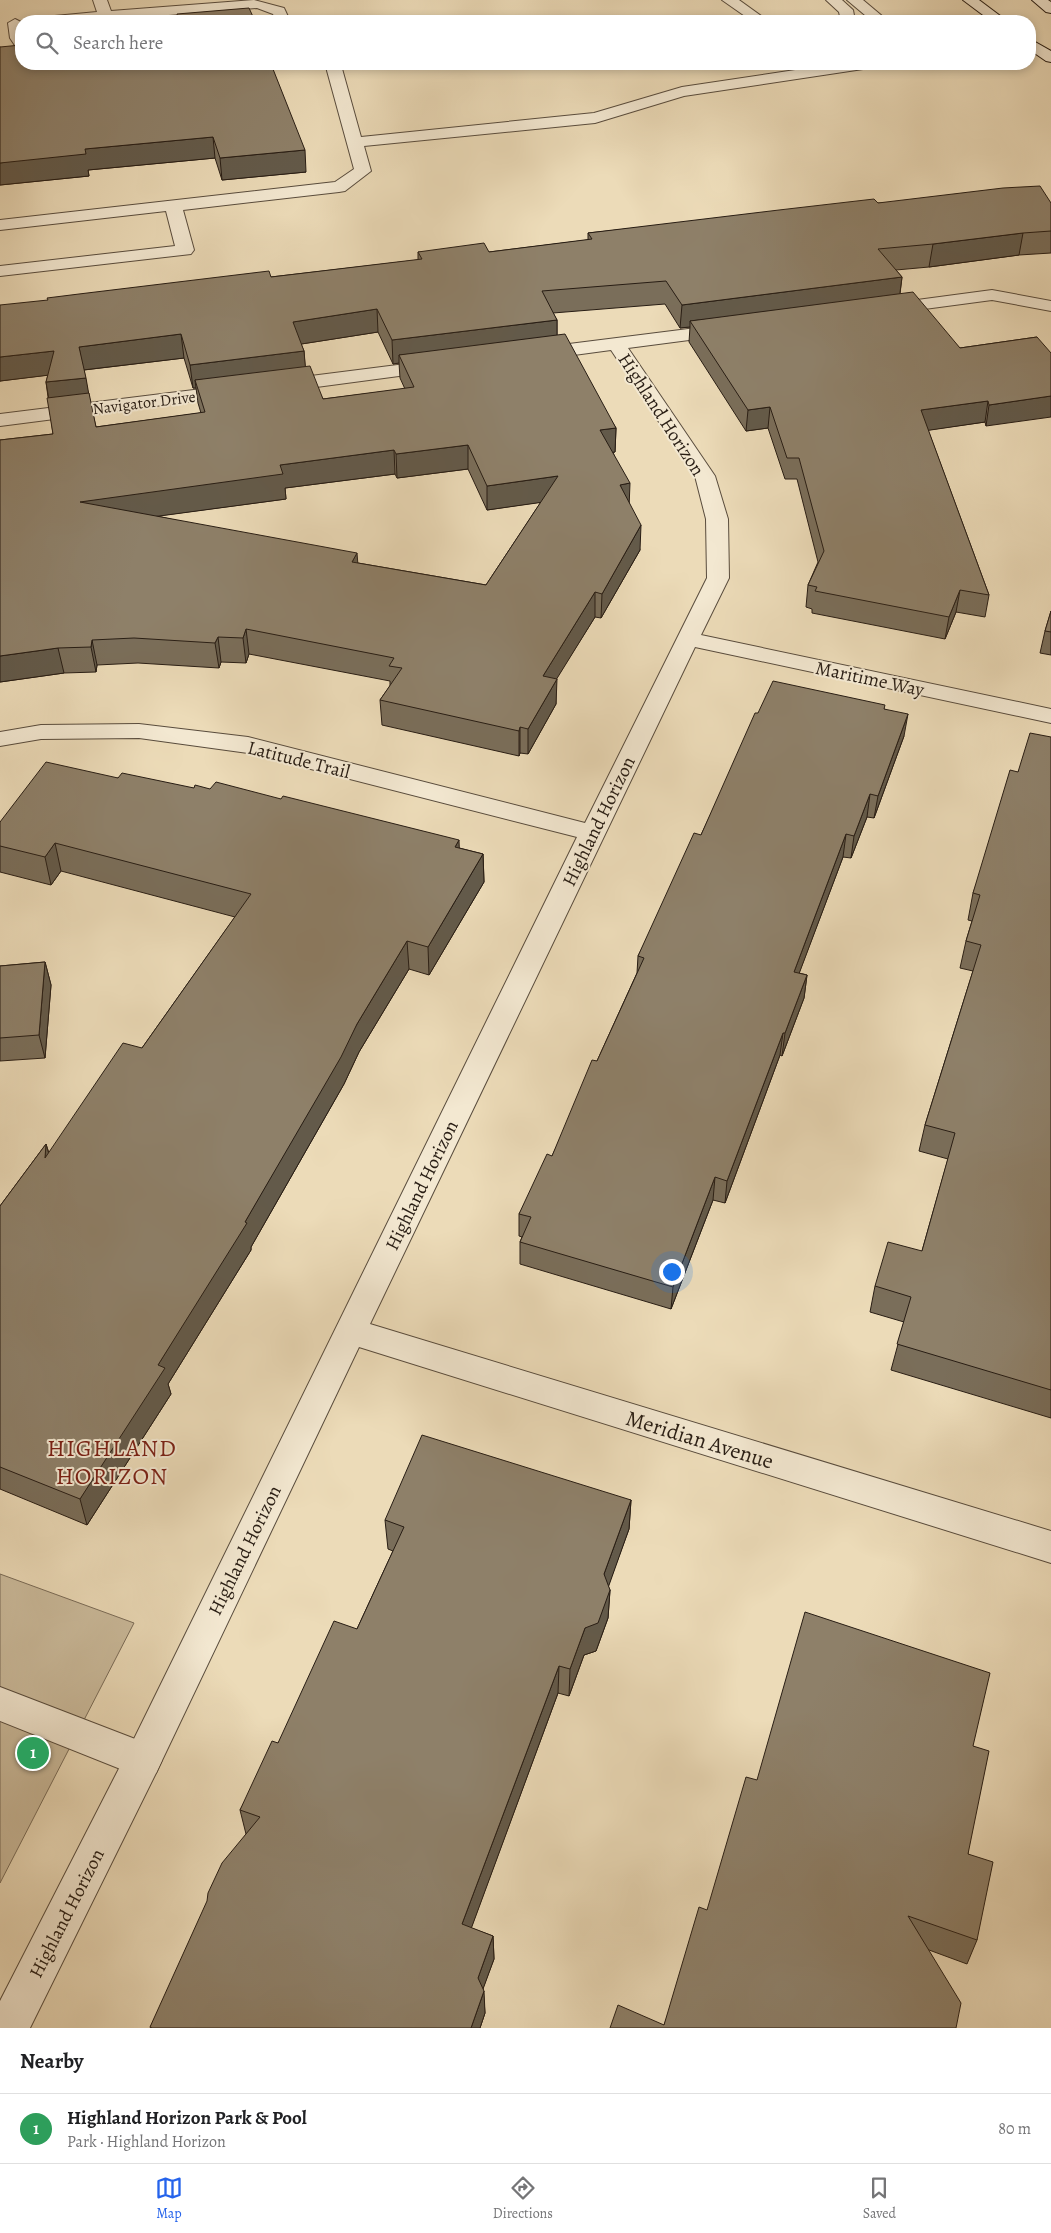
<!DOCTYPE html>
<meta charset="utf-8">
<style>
:root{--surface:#fff;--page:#f2f2f2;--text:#202124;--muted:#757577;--line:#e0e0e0;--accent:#2563eb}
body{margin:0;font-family:Alegreya,serif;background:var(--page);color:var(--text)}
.you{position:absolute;left:671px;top:1271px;width:18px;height:18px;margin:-12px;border:4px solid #fff;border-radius:50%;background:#1a73e8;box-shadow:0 0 0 8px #1a73e833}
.badge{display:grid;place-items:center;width:32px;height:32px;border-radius:50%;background:var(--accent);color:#fff;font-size:16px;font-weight:700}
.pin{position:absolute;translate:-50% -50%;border:2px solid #fff;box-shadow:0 1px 5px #0006}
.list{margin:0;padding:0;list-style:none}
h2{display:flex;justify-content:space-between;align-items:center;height:65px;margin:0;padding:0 20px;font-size:21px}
h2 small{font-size:16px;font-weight:400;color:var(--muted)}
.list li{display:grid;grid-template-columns:32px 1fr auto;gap:15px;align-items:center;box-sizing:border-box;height:70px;padding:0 20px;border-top:1px solid var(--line)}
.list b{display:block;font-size:19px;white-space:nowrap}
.list p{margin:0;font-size:16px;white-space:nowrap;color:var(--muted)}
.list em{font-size:16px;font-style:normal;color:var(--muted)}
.icon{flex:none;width:28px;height:28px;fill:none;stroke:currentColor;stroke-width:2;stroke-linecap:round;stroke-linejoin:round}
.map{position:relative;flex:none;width:1051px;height:2028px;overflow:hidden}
.search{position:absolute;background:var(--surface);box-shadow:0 2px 8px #0003;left:15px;right:15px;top:15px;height:55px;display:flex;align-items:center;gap:12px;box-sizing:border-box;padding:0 18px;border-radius:20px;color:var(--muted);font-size:19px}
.sheet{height:135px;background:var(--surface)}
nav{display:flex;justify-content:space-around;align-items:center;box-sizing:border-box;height:70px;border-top:1px solid var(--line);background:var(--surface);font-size:14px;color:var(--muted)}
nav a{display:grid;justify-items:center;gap:2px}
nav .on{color:var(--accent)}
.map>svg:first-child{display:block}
.green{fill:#cbbb9c;stroke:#7a6c58}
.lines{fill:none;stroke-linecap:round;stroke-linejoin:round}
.lane-casing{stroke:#594c3d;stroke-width:2}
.street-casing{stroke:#594c3d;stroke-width:2}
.secondary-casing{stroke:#281d14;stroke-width:2}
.lane{fill:#f3e8d1;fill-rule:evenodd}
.street{fill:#f3e8d1;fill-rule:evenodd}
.secondary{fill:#f3e8d1;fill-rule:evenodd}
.wall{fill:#7a6e5a;stroke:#281d14;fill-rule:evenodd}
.shaded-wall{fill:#635a4a;stroke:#281d14}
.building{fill:#8e8069;stroke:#281d14;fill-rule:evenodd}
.labels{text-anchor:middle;stroke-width:4;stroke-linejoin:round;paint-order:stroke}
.far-street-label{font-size:16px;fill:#281d14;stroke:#f3e8d1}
.street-label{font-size:19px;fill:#281d14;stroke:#f3e8d1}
.near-street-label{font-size:22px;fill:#281d14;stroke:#f3e8d1}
.near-neighbourhood-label{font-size:24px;letter-spacing:1px;fill:#7a1f14;stroke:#f3e8d1}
</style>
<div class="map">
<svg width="1051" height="2028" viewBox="0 0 1051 2028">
<rect width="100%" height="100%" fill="#ecdbb8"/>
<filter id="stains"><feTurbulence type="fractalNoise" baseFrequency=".004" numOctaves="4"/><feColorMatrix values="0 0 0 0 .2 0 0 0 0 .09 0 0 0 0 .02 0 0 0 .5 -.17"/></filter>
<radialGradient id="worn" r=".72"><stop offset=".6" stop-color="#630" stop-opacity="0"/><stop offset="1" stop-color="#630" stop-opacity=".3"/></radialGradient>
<path class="green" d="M0 1574 134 1623 0 1883Z"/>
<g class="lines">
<g class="lane-casing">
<path id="lane" d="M93 0H107L111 11 254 0 284 8 290 21H276L273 14 257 8 94 21H37L44 17 97 12Z
M722 0H739L768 21H752Z
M826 0H842L853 10 855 21H841L839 12Z
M847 0H863L888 21H872Z
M15 19 21 22V48L16 47 10 38 8 23Z
M323 64 341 65 361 137 594 113 682 87 835 64H871L868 67 863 69 684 96 595 123 364 146 371 171 345 191 339 192 183 210 194 250 191 254 0 276V266L175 246 166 211 0 230V220L335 182 354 169 326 67Z
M0 1687 156 1747 162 1760 156 1773 143 1778 0 1721Z"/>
</g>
<g class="street-casing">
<path id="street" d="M992 290 1051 301V311L992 300 887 314 881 313 878 309 881 305 887 304Z
M728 324 735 326 737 330 735 334 628 348 715 476 728 519 729 578 701 635 1051 709V723L695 647 370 1324 1051 1531V1563L359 1347 156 1773 30 2028H0V2001L130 1747 577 837 248 753 139 738 41 739 0 746V732L41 725 139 724 248 737 585 823 707 578 706 519 695 476 611 350 537 360 530 358 528 354 530 350 537 348Z
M437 360 444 362 447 366 444 370 279 392 272 390 269 386 272 382 279 380Z
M234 385 241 387 244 391 241 395 0 426V414Z"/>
</g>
<g class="secondary-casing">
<path id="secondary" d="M963 0H979L1007 21H991Z
M1032 0H1048L1051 2V13L1046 12Z
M1030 39 1051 51V62L1046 61 1030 50Z"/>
</g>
<use href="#lane" class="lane"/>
<use href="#street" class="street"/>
<use href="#secondary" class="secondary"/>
</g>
<path class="wall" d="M0 47 306 172 222 180 215 158 88 170 89 176 0 185Z
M878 203H1051V253L1019 255 929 267 896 270 902 277 900 294 960 348 1037 337 986 426 985 422 928 430 989 595 985 617 956 612 945 639 812 613V609L806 607 808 585 818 562 797 479H785L768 428 746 431 689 342 690 327 680 328 665 304 553 313 557 320V335L616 428 615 452H613L629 503 640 550 601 618 595 617 556 679V704L528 754 520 753 519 756 382 725 380 700 390 686V681L249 654 246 663 221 662 219 668 138 663 97 665 96 672 64 673 0 682V440L53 434 46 382 48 375 0 381 271 277 418 260V252H489L588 240V233ZM378 332 393 364 399 363 400 378 405 389 323 399 305 366 304 351 301 344ZM184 358 193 388H196L198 403 201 413 96 427 88 393 84 370ZM468 469 487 510 541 502 486 585 358 563 157 516 286 499 285 488 395 474 397 478Z
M1051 611V655L1040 653 1045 631Z
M885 709 904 736 874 818 867 817 851 858 843 857 799 973 807 975 804 998 782 1056 780 1055 725 1203 713 1200 671 1309 520 1264V1242L522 1237 519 1236V1214L552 1156 597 1061 637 973 638 956 701 835 758 713Z
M1051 737V1418L891 1370 904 1322 870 1312 875 1286 922 1251 948 1159 919 1151 925 1125 973 971 960 968 966 941 972 921 968 920 973 893 1018 772Z
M118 778 459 848 483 854 484 882 429 975 409 969 359 1052 344 1084 251 1247V1250L168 1384 171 1394 87 1525 0 1489V1206L46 1144 49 1153 142 1048 235 917 61 871 51 885 0 872V822Z
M45 962 51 985 45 1058 0 1061V966Z
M631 1500 629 1529 608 1586 610 1590 608 1618 596 1651 584 1655 569 1696 558 1693 471 1928 493 1936 494 1959 483 1988 485 2013 480 2028H150L246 1834 240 1810 278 1743 357 1629 393 1551 388 1549 385 1520Z
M973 1746 968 1854 977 1940 967 1964 929 1950 664 2025 757 1780Z"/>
<path class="shaded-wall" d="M213 137 215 158 88 170 89 176 0 185V163L85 149Z
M305 150 306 172 222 180 220 158Z
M1023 233 1019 255 929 267 933 244Z
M902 277 899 300 690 321V327L680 328 682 305Z
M377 309 378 332 295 345 293 322Z
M557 320V343L399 355V363L393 364 392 340Z
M181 334 184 358 83 370 79 347Z
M54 351 58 374 0 381V357Z
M304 351 306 374 195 380 196 388H193L190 365Z
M86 378 90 401 50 406 46 382Z
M1051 396V417L986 426 989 405Z
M988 401 985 422 917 432 921 410Z
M770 407 768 428 746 431 748 410Z
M616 428 615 452 600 454V430Z
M468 445V469L397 478 396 454Z
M394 450 395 474 285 488 286 499 85 526 80 502 280 465Z
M558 476V500L487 510V486Z
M630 483 629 508 620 485Z
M641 525 640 550 601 618 602 594Z
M357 553 359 578 352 562Z
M960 590 956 612 945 639 949 617Z
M595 592V617L543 701V676Z
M246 629 249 654 246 663 243 638Z
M218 637 221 662 219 668 215 643Z
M92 640 97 665 96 672 91 647Z
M58 648 64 673 0 682V656Z
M557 679 556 704 528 754V729Z
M908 714 904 736 874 818 878 796Z
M520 727V753L519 756V731Z
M870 794 867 817 851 858 854 836Z
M846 834 843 857 791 995 794 972Z
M459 840 460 868 455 847Z
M55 843 61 871 51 885 45 857Z
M483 854 484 882 429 975 428 947Z
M407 941 409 969 359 1052 344 1084 251 1247V1250L168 1384 171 1394 87 1525 80 1499 158 1365 245 1222 357 1024Z
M45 962 51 985 45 1058 39 1035Z
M807 975 804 998 782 1056 785 1033Z
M783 1033 780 1055 725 1203 727 1181Z
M46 1144 54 1172 45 1158Z
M715 1177 713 1200 671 1309 673 1287Z
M631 1500 629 1529 603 1602 604 1574Z
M610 1590 608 1618 596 1651 584 1655 569 1696 570 1669 585 1628Z
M559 1666 558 1693 464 1948 462 1924Z
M493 1936 494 1959 479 2000 478 1978Z
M484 1991 485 2013 480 2028H471Z"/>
<path class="building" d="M249 8 255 21H179L177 14Z
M21 45V64H271L305 150 220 158 213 137 85 149 86 154 0 163V47Z
M1040 186 1051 203V231L1023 233 933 244 878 249 902 277 682 305 666 281 542 291 557 320 392 340 377 309 293 322 304 351 190 365 181 334 79 347 86 378 46 382 54 351 0 357V305L48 300 47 298 79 294 269 271 271 277 422 259 418 252 484 243 489 252 592 239 588 233 779 210 874 199 878 203 1003 188Z
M913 292 960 348 1037 337 1051 353V396L989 405 988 401 921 410 989 595 960 590 949 617 815 591 817 587 808 585 824 551 799 458H787L770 407 748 410 690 321Z
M565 334 616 428 600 430 630 483 620 485 641 525 602 594 595 592 543 676 557 679 528 729 520 727 519 731 380 700 402 668 389 666 394 658 246 629 243 638 218 637 215 643 134 638 92 640 91 647 58 648 0 656V440L53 434 47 398 89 393 96 427 205 412 195 380 310 366 323 399 414 387 399 355ZM468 445 487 486 558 476 486 585 352 562 357 553 80 502 283 474 280 465 394 450 396 454Z
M1051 611V632L1045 631Z
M773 681 885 705 884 709 908 714 878 796 870 794 854 836 846 834 794 972 807 975 785 1033H783L727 1181 715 1177 673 1287 520 1242 531 1217 519 1214 547 1154 552 1156 592 1060 597 1061 644 958 638 956 694 833 701 835 755 713H758Z
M1030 733 1051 737V1390L897 1344 911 1297 875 1286 888 1242 922 1251 955 1133 925 1125 981 945 966 941 980 895 973 893 1010 770 1018 772Z
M46 762 118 778 122 773 194 788 195 785 210 789 216 782 281 799 283 796 459 840 455 847 483 854 428 947 407 941 357 1024 341 1057 245 1222 247 1223 158 1365 165 1368 80 1499 0 1467V1206L46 1144 45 1158 123 1043 142 1048 251 894 55 843 45 857 0 846V822Z
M45 962 39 1035 0 1038V966Z
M422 1435 631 1500 604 1574 610 1590 598 1623 585 1628 570 1669 559 1666 462 1924 493 1936 478 1978 484 1991 471 2028H152L150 2027 207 1901 208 1893 222 1863 260 1817 240 1810 272 1741 278 1743 334 1621 357 1629 404 1527 385 1520Z
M805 1612 990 1673 973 1746 989 1751 968 1854 993 1862 977 1940 908 1916 961 2003 956 2028H610L618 2005 664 2025 699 1907 707 1910 746 1777 757 1780Z"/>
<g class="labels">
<g class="far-street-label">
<text transform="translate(144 402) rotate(-7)" y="6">Navigator Drive</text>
</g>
<g class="street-label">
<text transform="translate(662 414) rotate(57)" y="7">Highland Horizon</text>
<text transform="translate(870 678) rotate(12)" y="7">Maritime Way</text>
<text transform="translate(299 759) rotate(14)" y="7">Latitude Trail</text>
<text transform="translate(598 821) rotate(-64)" y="7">Highland Horizon</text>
<text transform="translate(421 1185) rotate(-64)" y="7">Highland Horizon</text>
<text transform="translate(244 1550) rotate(-64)" y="7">Highland Horizon</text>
<text transform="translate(66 1913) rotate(-63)" y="7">Highland Horizon</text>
</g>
<g class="near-street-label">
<text transform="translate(700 1439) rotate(17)" y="8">Meridian Avenue</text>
</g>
<g class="near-neighbourhood-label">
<text x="112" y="1456">HIGHLAND<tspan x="112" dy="28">HORIZON</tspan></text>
</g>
</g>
<rect width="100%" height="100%" filter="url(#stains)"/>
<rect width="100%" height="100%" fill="url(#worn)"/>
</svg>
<div class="you"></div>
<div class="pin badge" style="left:33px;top:1753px;background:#2e9e5b">1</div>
<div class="search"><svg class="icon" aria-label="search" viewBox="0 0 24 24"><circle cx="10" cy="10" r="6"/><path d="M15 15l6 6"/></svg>Search here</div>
</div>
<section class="sheet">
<h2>Nearby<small></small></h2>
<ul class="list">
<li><span class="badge" style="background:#2e9e5b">1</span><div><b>Highland Horizon Park &amp; Pool</b><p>Park · Highland Horizon</p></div><em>80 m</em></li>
</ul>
</section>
<nav>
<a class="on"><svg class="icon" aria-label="map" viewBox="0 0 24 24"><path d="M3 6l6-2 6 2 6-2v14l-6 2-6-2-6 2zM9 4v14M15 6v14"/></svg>Map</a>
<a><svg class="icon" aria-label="directions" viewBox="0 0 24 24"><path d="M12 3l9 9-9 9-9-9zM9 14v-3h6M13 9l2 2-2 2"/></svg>Directions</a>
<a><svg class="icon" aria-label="saved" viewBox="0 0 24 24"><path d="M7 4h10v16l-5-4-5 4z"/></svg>Saved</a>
</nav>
